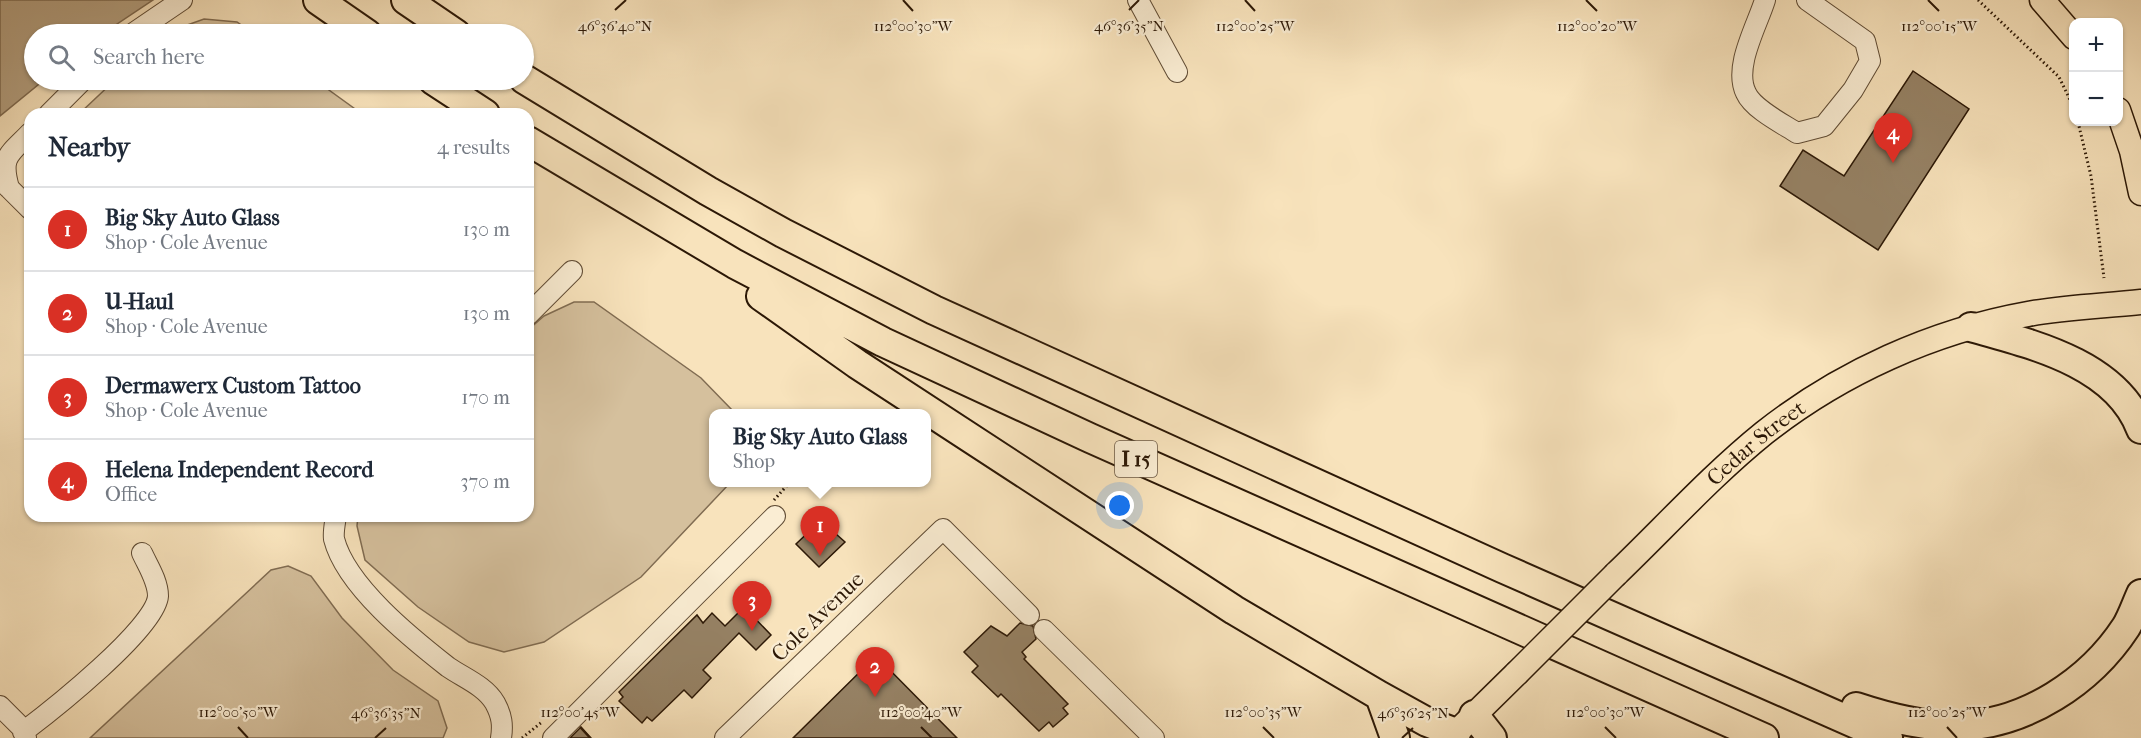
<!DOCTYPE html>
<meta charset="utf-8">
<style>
:root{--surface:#fff;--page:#f6f6f7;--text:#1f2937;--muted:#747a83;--line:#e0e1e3;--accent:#d93025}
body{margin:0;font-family:"IM FELL French Canon",serif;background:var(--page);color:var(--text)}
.controls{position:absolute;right:18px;top:18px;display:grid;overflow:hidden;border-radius:12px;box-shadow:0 2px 4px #0004}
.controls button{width:54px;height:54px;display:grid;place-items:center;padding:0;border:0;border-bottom:2px solid var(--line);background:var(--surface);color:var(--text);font:30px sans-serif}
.you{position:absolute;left:1120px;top:506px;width:21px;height:21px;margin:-15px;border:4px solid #fff;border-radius:50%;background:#1a73e8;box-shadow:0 0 0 9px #1a73e833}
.badge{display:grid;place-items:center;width:39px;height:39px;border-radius:50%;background:var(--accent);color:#fff;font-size:20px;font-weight:700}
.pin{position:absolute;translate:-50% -50px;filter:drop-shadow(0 2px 3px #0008)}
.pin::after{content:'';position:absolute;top:32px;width:21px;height:18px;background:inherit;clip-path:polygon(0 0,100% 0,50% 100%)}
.popup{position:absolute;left:709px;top:409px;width:222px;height:78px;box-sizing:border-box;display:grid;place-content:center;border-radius:12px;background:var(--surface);filter:drop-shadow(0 2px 4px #0005);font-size:20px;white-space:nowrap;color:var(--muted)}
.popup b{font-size:22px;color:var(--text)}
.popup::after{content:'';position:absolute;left:50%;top:100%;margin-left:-12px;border:12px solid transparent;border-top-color:var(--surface)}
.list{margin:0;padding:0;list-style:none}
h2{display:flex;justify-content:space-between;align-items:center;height:78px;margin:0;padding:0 24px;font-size:26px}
h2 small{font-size:20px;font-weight:400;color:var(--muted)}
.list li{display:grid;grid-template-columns:39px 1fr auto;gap:18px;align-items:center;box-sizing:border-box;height:84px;padding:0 24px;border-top:2px solid var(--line)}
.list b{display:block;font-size:22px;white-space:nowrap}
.list p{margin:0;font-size:20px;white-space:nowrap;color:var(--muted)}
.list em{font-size:20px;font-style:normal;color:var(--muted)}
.icon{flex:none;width:33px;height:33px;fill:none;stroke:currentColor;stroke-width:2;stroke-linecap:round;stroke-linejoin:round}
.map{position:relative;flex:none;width:2141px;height:738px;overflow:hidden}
.search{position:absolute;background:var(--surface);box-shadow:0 2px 4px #0004;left:24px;top:24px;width:510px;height:66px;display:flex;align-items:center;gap:15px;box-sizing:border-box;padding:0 21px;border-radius:33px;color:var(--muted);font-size:22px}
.panel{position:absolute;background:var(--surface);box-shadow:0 2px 4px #0004;left:24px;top:108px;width:510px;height:414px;border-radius:18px}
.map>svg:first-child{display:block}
.green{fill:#d5c09d;stroke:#806c52;stroke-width:1.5}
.water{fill:#b39e7e;stroke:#7d684e;stroke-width:1.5}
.building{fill:#968265;stroke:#2c1806;stroke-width:1.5}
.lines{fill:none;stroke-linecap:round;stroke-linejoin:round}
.minor-casing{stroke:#5f4b34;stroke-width:22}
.major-casing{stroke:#2c1806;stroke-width:27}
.highway-casing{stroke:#2c1806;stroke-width:32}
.path{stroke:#2c1806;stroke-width:3;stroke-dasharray:1.5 3;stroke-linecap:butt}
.minor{stroke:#faedd3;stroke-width:20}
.major{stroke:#f8e3bc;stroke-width:24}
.highway{stroke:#f8e3bc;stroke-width:28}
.major-bridge-casing{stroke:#2c1806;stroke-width:27;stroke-linecap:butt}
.major-bridge{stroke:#f8e3bc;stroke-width:24}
.ticks{fill:none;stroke:#2c1806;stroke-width:2}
.labels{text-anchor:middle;stroke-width:4.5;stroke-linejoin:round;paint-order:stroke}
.shield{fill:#faedd3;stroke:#6a5844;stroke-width:1.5}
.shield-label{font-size:21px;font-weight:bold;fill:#2c1806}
.street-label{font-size:22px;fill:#2c1806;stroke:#faedd3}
.ticks-label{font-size:15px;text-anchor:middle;fill:#2c1806;stroke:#faedd3;stroke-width:4.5;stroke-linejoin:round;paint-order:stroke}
</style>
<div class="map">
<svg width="2141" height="738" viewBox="0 0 2141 738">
<rect width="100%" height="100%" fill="#f8e3bc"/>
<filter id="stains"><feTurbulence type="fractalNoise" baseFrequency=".00333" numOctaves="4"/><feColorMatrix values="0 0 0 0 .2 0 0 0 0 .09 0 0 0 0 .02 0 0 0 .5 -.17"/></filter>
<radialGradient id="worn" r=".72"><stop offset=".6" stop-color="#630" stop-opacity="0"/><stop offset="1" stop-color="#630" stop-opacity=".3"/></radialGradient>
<path class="green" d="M204 19 237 22 254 34H171L179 28Z
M115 80H315L362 114H79Z
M574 302H594L701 378 733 411 735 413 714 414V482L730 483 641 577 544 642 504 652 469 642 418 607 365 560 357 526 358 516H528V330L544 316Z
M288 566 311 576 342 618 393 670 438 701 447 728 443 738H90L271 570Z"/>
<path class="water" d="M0 0H153L102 34H34V80H44L0 116Z"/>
<path class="building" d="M1913 71 1969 109 1878 250 1780 186 1803 150 1844 176Z
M817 524 823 530 827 526 845 542 819 567 796 544Z
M744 607 771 635 756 650 739 633 703 670 711 678 692 698 684 690 652 721 647 717 642 723 619 701 623 697 619 692 697 615 703 623 712 613 725 626Z
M1020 623 1033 626 1036 639 1022 652 1026 657 1024 659 1068 704 1063 708 1068 714 1053 727 1049 722 1039 731 1001 694 998 697 972 672 978 666 964 652 991 626 1007 636Z
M876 656 957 738H793Z
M581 727 591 738H570Z"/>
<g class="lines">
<g class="minor-casing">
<path id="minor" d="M1138 0 1177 72
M1765 0C1757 26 1733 67 1746 93 1753 109 1783 124 1797 133L1824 126 1853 90 1870 61 1865 41 1807 0
M132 34 182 0
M49 114 83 80
M0 179 30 209
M9 188C0 156 9 155 30 133
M528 315 572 271
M336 516C335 523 333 532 334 539 346 586 411 638 448 667 464 678 485 686 495 703 502 716 503 725 501 738
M1044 630 1154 738
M0 706 22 728 26 738
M23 732C51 711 156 628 158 596 158 581 148 566 142 553
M553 738 775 516
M725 738 943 529 1029 615"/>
</g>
<g class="major-casing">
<g id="major">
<path d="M2042 0 2074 37"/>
<path d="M2118 110 2132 151 2141 193"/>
<path id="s1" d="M1616 574C1665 527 1712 475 1764 433 1840 373 1933 331 2028 314 2065 307 2104 306 2141 302"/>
<path d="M1461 728 1517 673"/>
</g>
</g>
<g class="highway-casing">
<path id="highway" d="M318 0 367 34
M406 0 456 34
M524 79 708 191 783 233 934 310 1502 568 1888 738
M433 80 485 114
M528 141 735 264 883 342 1090 438 1764 738
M761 296 857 364 1234 610 1380 696 1427 722 1456 733
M1971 327C2031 344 2116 363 2141 429
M1380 696 1395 738
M1856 707C1889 718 1925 727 1959 726 2026 724 2090 682 2126 627 2132 617 2136 605 2141 594
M1474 715 1492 738"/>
</g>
<path class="path" d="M1978 0 2059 77 2074 108
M2078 122 2091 176 2104 278
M774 500 790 482
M522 738 542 722"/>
<use href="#minor" class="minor"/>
<use href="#major" class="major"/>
<use href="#highway" class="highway"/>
<g class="major-bridge-casing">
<path id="major-bridge" d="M1517 673 1616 574"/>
</g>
<use href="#major-bridge" class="major-bridge"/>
</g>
<path class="ticks" d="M903 0 913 11M1245 0 1255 11M1586 0 1597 11M1928 0 1939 11M615 10 626 0M1129 10 1139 0M238 727 248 738M580 727 590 738M921 727 932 738M1263 727 1274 738M1605 727 1616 738M1947 727 1957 738M375 738 386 728M1402 738 1413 728"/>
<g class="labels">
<rect class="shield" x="1115" y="441" width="42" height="36" rx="4.5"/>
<g class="shield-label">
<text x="1136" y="466">I 15</text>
</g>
<g class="street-label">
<text dy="8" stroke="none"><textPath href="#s1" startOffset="192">Cedar Street</textPath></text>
<text transform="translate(817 616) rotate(-44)" y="8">Cole Avenue</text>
</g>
</g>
<g class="ticks-label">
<text x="615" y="31">46°36'40"N</text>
<text x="1129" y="31">46°36'35"N</text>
<text x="913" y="31">112°00'30"W</text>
<text x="1255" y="31">112°00'25"W</text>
<text x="1597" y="31">112°00'20"W</text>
<text x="1939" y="31">112°00'15"W</text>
<text x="238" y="717">112°00'50"W</text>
<text x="580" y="717">112°00'45"W</text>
<text x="921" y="717">112°00'40"W</text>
<text x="1263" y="717">112°00'35"W</text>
<text x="1605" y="717">112°00'30"W</text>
<text x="1947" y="717">112°00'25"W</text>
<text x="386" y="718">46°36'35"N</text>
<text x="1413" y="718">46°36'25"N</text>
</g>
<rect width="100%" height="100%" filter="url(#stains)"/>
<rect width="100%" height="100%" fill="url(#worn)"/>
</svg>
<div class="controls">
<button>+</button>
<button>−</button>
</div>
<div class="you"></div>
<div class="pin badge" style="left:820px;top:556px">1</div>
<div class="popup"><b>Big Sky Auto Glass</b>Shop</div>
<div class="pin badge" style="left:875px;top:697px">2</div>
<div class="pin badge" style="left:752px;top:631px">3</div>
<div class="pin badge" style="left:1893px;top:163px">4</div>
<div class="search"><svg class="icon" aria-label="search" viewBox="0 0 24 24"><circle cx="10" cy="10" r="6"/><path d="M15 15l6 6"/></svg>Search here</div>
<section class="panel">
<h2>Nearby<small>4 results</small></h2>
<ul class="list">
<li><span class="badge">1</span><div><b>Big Sky Auto Glass</b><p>Shop · Cole Avenue</p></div><em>130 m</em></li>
<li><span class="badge">2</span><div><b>U-Haul</b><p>Shop · Cole Avenue</p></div><em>130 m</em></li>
<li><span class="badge">3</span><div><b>Dermawerx Custom Tattoo</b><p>Shop · Cole Avenue</p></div><em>170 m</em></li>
<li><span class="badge">4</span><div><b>Helena Independent Record</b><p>Office</p></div><em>370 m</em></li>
</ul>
</section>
</div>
